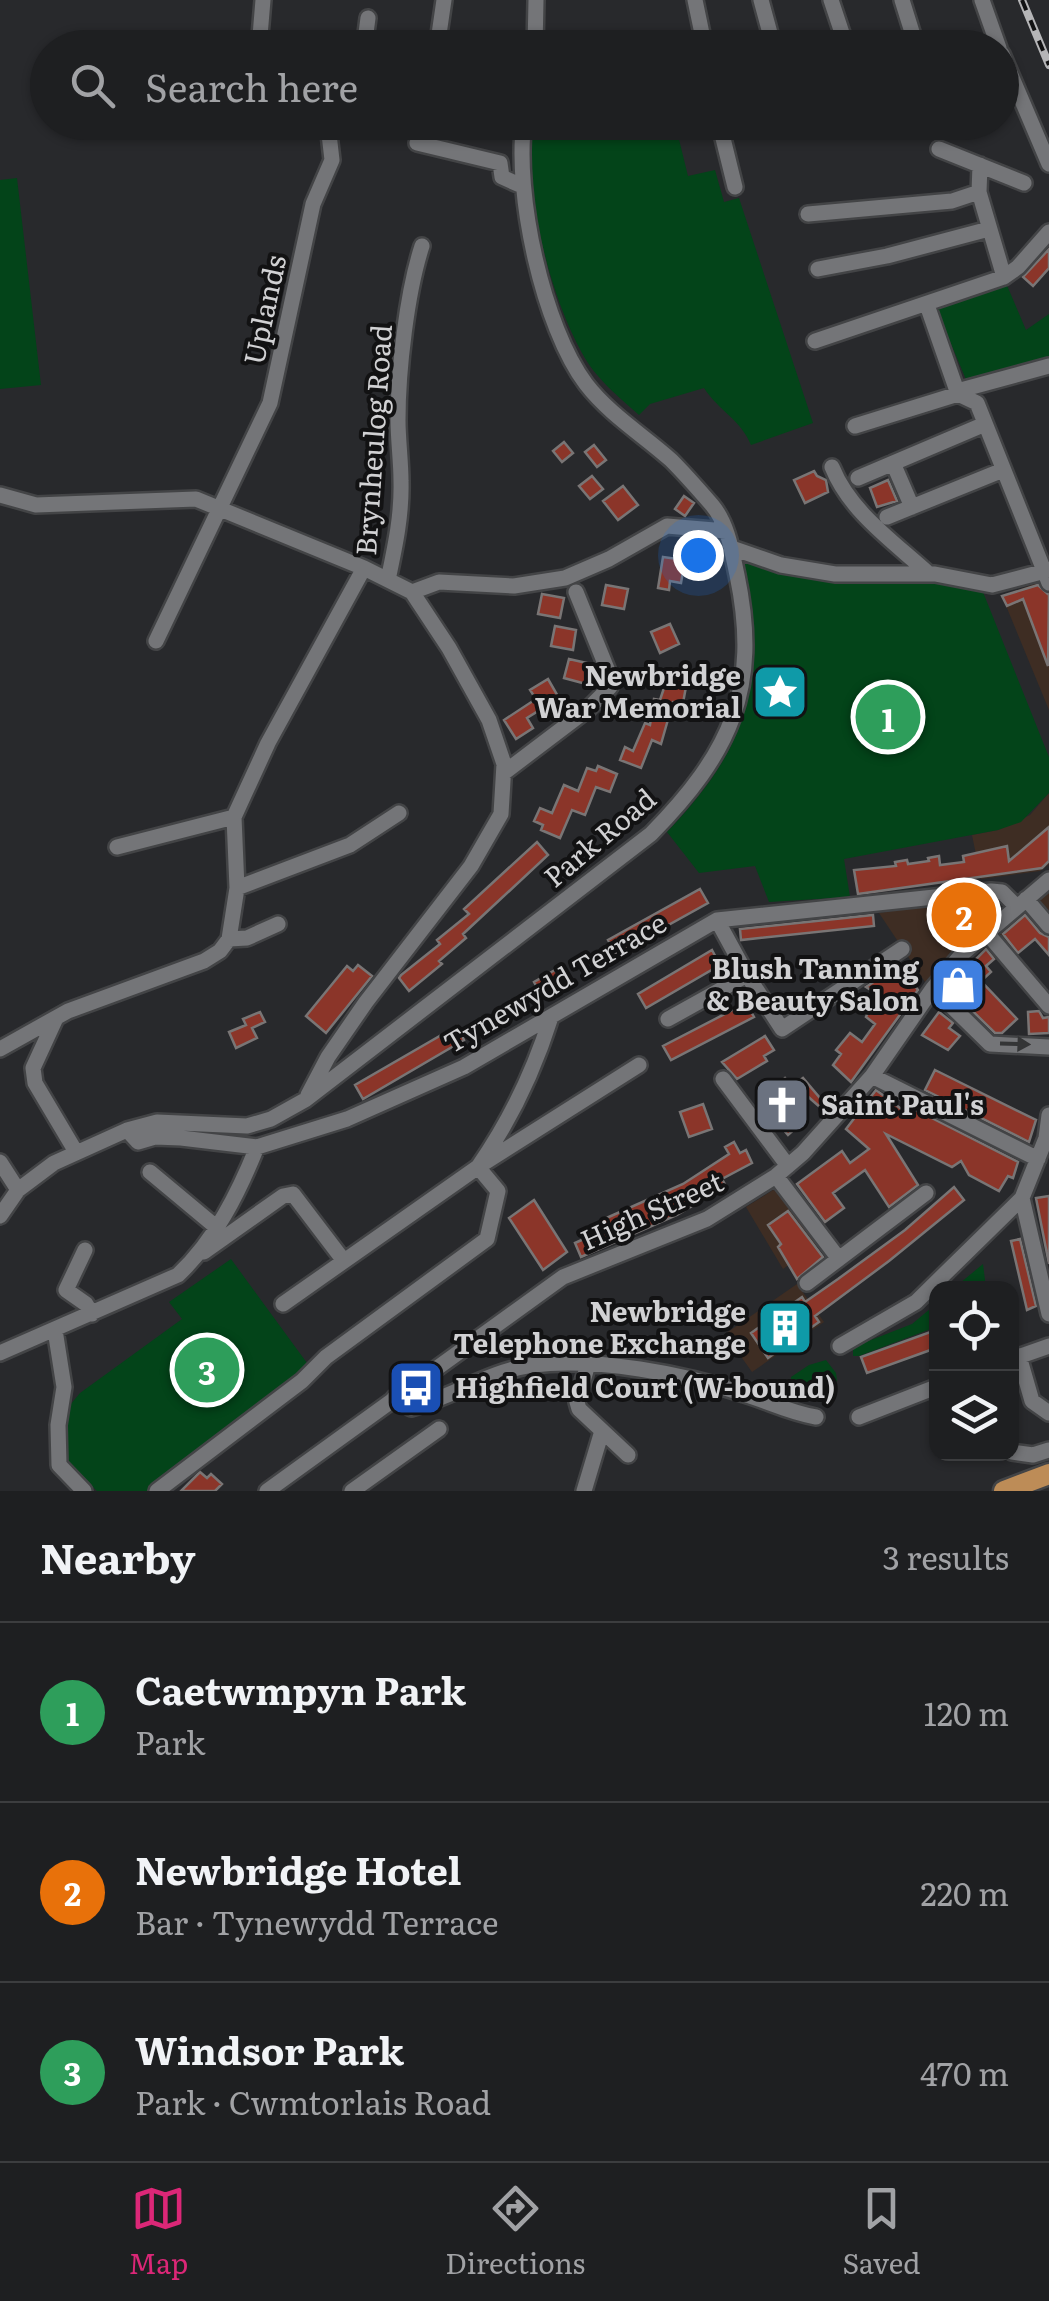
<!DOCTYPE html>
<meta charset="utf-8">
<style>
:root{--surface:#1e1f21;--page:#26272a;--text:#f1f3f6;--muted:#a1a2a5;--line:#3c3d3f;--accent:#db2777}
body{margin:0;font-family:Literata,serif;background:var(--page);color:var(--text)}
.controls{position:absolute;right:30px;bottom:30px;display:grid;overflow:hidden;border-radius:20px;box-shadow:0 2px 8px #0004}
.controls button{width:90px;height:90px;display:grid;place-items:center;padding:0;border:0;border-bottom:2px solid var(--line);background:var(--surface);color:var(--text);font:50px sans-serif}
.you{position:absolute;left:698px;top:555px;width:35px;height:35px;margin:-25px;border:8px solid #fff;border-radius:50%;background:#1a73e8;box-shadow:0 0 0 15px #1a73e833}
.badge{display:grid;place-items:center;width:65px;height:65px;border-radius:50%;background:var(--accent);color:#fff;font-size:32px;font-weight:700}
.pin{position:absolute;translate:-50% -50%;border:5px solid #fff;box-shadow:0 2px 10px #0006}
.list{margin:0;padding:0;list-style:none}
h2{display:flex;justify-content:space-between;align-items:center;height:130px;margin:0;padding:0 40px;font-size:42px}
h2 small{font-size:32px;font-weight:400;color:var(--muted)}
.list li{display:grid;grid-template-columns:65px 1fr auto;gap:30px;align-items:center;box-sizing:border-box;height:180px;padding:0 40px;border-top:2px solid var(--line)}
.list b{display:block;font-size:38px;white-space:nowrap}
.list p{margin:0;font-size:32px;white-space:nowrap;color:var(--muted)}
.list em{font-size:32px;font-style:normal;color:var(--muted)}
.icon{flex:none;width:55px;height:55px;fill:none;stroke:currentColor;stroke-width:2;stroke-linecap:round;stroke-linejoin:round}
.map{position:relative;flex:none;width:1049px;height:1491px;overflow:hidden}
.search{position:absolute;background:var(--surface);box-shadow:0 2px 8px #0004;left:30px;right:30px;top:30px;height:110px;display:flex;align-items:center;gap:25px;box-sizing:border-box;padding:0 35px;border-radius:55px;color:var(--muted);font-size:38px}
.sheet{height:670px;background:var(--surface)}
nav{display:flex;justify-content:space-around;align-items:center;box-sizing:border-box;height:140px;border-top:2px solid var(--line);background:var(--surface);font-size:28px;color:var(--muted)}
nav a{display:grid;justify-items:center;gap:5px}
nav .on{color:var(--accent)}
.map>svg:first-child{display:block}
.commercial{fill:#3e2d23}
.green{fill:#034419}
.building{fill:#8b3529;stroke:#797575;stroke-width:2.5}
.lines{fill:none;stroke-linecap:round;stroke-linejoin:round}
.minor-casing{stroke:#434446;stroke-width:20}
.major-casing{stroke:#434446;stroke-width:25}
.minor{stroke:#747578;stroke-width:15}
.major{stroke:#bd8c57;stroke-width:20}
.rail-casing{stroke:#b5b5b7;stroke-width:8}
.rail{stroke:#121213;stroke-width:4;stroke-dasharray:11;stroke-linecap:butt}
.oneway{fill:#343536}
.labels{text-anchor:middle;stroke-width:8;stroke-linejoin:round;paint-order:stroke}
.street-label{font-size:28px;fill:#d1d1d3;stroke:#121213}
.poi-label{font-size:28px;font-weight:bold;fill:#d1d1d3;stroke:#121213;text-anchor:end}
</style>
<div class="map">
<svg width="1049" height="1491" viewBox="0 0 1049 1491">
<rect width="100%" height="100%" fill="#28292c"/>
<path class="commercial" d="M1049 578V710L1002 596Z
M1049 793V864L1040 871 981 879 972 835 998 830 1030 815Z
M1049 888V927L1008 963 999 953 954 997 946 988 1014 918Z
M987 897 992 904 988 914 972 935 925 982 879 913Z
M773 1190 779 1192 818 1244 783 1269 746 1207Z
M797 1284 824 1322 752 1372 725 1334Z"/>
<path class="green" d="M531 123H675L688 176 715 170 724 202 739 198 813 423 751 445C741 420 719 411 704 388L650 404 639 415C619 397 595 378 582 353 547 289 526 195 531 123Z
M17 178 41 385 0 389V180Z
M1006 283 1026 330 1049 314V356L1040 364 967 382 936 308Z
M748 559 930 580 983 592 1049 757V793L1021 822 998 830 844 859 850 897 769 902 755 866 699 873 667 832C727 769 760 713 750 624 748 606 747 588 741 571Z
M231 1259 307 1363 298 1377 147 1491H97L67 1462 63 1444 65 1411 80 1393 182 1319 169 1302Z
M983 1264 986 1288H954Z
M936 1304V1327L859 1356H853V1347L912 1324Z
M826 1360 836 1373 837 1381 828 1387 791 1383V1377L809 1365Z"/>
<path class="building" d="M1049 249V268L1033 286 1023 277Z
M564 442 573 453 562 462 553 451Z
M594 445 606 460 597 467 585 452Z
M814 471 817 476 826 480 828 492 805 503 794 480Z
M592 476 603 489 590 499 579 486Z
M888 480 897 501 877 507 870 488Z
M623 486 638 505 618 520 603 501Z
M684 496 694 503 685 516 675 509Z
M663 557 685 560 681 583 670 581 669 590 658 588Z
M606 585 628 589 624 609 602 605Z
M1038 585 1049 595 1048 666 1023 599 1007 606 1002 596Z
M542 594 564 598 560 618 538 614Z
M670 624 679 644 660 653 651 632Z
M555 626 576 630 573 650 551 646Z
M569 659 591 664 586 684 564 678Z
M669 673 688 676 683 703 673 702 661 744 652 740 641 768 620 760 625 747 633 751 645 723 650 725 654 699 660 700Z
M548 679 559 698 527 718 533 728 516 739 504 720 536 699 530 690Z
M598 766 617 774 610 792 596 787 585 815 572 810 560 838 541 830 543 825 534 821 540 808 552 813 564 785 578 791 587 768 596 771Z
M1049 827V861L1042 868 858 894 854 870 896 866 895 862 907 860 908 864 929 861 928 858 939 856 940 865 964 862 963 856 1007 846 1009 861Z
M537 842 548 855 463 934 466 938 439 961 442 964 409 991 399 978 401 975 440 944 437 940 469 914 464 909Z
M700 889 708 903 616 954 608 940Z
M975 904 984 921 949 948 931 921 962 905Z
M873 915 874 926 741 940 740 929Z
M1025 915 1040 933 1049 937V955L1035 939 1018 953 1003 934Z
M986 949 994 959 986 966 991 972 981 981 1017 1019 1002 1033H995L948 987Z
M712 950 720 965 646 1008 638 994Z
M358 965 372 976 326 1033 306 1016 347 966 353 971Z
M899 965 918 990 851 1082 833 1065 841 1054 836 1050 850 1033 862 1042 875 1024 866 1017 877 994 866 987Z
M555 970 562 985 542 996 534 982Z
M746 1003 754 1017 671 1060 663 1046Z
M1039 1011 1043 1018 1049 1017V1033L1029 1034 1028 1012Z
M260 1012 265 1022 252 1028 257 1038 236 1048 229 1032 246 1025 243 1019Z
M939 1012 953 1023 949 1028 960 1036 948 1050 922 1035Z
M457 1026 464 1040 363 1099 355 1085Z
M765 1036 774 1050 764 1056 767 1061 737 1079 722 1062Z
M935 1070 1036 1120 1029 1142 925 1090Z
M785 1078 792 1086 803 1078 825 1104 821 1108 805 1094 802 1097 806 1102 797 1109 806 1119 788 1135 759 1101Z
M876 1090 912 1117 916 1110 1018 1162 1013 1178 1008 1176 999 1191 969 1175 961 1161 952 1167 886 1134 918 1185 889 1207 865 1170 833 1193 844 1208 825 1222 797 1184 842 1151 850 1163 869 1149 846 1129Z
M703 1104 712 1129 689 1137 680 1112Z
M734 1142 740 1153 746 1150 752 1163 722 1179 726 1186 677 1215 581 1257 575 1243 606 1229 602 1220 683 1184 729 1154 725 1147Z
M954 1187 964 1200 889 1261 815 1316 819 1322 768 1358 751 1333 802 1297 805 1302 838 1279 905 1230Z
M1049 1196V1264L1036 1198Z
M534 1200 567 1252 543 1270 509 1218Z
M788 1211 823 1257 797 1279 778 1247 781 1244 768 1225Z
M1020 1239 1036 1306 1027 1310 1011 1241Z
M936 1330V1348L867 1373 861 1357Z
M200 1472 207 1478 211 1474 222 1484 215 1491H181Z"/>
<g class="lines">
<g class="minor-casing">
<path id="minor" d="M695 0 705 48
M761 0 774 48
M831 0 847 48
M902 0 917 48
M982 0 999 48
M259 48 263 0
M364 48 368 18
M437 48 444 0
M535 48 536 0
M1002 54 1049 164
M719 122 735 187
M790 122 891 128 913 122
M417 143 500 163 502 177 522 186
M939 149 1024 183
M980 165 979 192 1004 277
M808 214 952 201 979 192
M818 269 887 256 989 229
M927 305 958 394
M815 341 1004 277 1018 267 1049 232
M957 391 1049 366
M855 426 958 394 977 403 1049 583
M893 463 912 507
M832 467C850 512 894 542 929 574
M858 478 985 424
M0 495 36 505 196 499 364 568 412 592 449 648 489 720 504 764 501 814 471 866 366 1002 328 1057 308 1095
M887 517 1003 470
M732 548 781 565 835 574H935L992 585 1049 570
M388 580C395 547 402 515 401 481 401 461 398 440 398 420 398 370 407 292 422 246
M412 592 439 582 514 586 565 578 609 559 667 526 726 531
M156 641 270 403 313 204 332 160 329 134 315 122
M505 772 588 709 610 687V676L576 592
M117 847 234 817
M237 888 350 845 399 813
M1026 899 1049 926
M986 932 1049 1006
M229 939 237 888 234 817 268 743 364 568
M747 975 782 1029 902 949
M933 988 990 1044 1049 1047
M56 1018 33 1068 35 1083 76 1152
M668 1019 747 975 717 920
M0 1049 68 1011 204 961 220 951 229 939 247 938 278 924
M872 1076 1038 1159
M723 1079 788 1166
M127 1130 138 1142 155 1137 181 1138 257 1147 347 1119 464 1067 717 920 991 891 1002 892 1017 907
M0 1162 18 1190
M150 1172 216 1227
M776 1176 839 1259
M1022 1198 1049 1314
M0 1216 18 1190 54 1163 127 1130 157 1122 247 1126 271 1119 305 1100 651 834C730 753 761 690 737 575 732 552 728 524 712 505 699 490 685 474 671 460 643 435 609 414 586 384 543 327 514 193 524 122
M85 1250 66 1290 86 1304 92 1314
M204 1252 283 1196 293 1194 344 1261
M807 1283 926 1193
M283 1304 478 1167C510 1121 534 1071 551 1017
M55 1330 64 1387 58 1425 59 1465 84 1491
M840 1346 916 1302 1022 1198 1046 1138 1049 1115
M0 1353 178 1275C215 1240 238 1194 257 1147
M1019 1356 1032 1401 1049 1413
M1012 1359 1049 1346
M588 1364 577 1402 579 1409 628 1455
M394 1398 411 1408C453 1397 489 1371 533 1365 595 1357 685 1374 744 1394 770 1402 788 1412 816 1417
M859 1417 936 1387
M1012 1452 1033 1455 1049 1450
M157 1491 302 1381 326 1357 487 1239 498 1191 478 1167 639 1065
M267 1491 563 1277 707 1219 776 1176 803 1153 872 1076 933 988 962 954 1049 880
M352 1491 439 1429
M584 1491 602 1431"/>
</g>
<g class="major-casing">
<path id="major" d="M1004 1491 1049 1474"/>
</g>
<use href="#minor" class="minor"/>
<use href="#major" class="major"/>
<g class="rail-casing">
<path id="rail" d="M1022 0 1049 65"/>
</g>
<use href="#rail" class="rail"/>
</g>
<defs><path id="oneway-solid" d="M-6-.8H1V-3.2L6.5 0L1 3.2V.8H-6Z" transform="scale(2.5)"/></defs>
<use class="oneway" href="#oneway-solid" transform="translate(1015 1044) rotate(2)"/>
<defs>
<g id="sight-square" transform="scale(2.875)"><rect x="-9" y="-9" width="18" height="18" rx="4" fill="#0f9aa8" stroke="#121213"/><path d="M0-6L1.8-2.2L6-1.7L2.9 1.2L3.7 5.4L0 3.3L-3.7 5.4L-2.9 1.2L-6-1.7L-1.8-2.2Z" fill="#fff"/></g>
<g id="shop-square" transform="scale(2.875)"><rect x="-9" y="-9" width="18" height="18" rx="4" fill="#3f7fe0" stroke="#121213"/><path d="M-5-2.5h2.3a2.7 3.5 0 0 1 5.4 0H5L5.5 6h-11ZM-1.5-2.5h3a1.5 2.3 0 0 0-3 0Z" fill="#fff"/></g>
<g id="church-square" transform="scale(2.875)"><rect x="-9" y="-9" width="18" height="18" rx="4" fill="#6b7280" stroke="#121213"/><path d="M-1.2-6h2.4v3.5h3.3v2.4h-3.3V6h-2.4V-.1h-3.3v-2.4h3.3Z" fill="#fff"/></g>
<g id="building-square" transform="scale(2.875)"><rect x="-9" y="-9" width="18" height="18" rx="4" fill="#0f9aa8" stroke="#121213"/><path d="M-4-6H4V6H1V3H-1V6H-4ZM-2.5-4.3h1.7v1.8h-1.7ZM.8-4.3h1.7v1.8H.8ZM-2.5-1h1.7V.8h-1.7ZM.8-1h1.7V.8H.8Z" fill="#fff"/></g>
<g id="bus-square" transform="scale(2.875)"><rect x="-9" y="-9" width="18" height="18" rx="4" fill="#1a4fb4" stroke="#121213"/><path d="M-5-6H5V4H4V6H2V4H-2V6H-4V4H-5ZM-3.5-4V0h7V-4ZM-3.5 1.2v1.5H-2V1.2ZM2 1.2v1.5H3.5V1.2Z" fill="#fff"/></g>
</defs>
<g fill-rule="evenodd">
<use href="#sight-square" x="780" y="692"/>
<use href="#shop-square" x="958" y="985"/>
<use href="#church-square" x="782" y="1105"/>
<use href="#building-square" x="785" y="1328"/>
<use href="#bus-square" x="416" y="1388"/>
</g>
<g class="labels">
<g class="street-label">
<text transform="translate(265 310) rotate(-78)" y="10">Uplands</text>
<text transform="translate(374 440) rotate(-86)" y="10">Brynheulog Road</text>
<text transform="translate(600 838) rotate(-40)" y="10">Park Road</text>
<text transform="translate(555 983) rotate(-30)" y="10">Tynewydd Terrace</text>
<text transform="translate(652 1211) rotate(-24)" y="10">High Street</text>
</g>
<g class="poi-label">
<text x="741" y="686">Newbridge<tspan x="741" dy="32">War Memorial</tspan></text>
<text x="919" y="979">Blush Tanning<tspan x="919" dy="32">&amp; Beauty Salon</tspan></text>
<text x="821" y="1115" text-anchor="start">Saint Paul's</text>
<text x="746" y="1322">Newbridge<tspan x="746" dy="32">Telephone Exchange</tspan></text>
<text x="455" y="1398" text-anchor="start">Highfield Court (W-bound)</text>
</g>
</g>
</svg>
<div class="controls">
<button><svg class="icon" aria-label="locate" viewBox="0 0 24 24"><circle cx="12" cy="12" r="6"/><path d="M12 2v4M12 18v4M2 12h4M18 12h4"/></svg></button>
<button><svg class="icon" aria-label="layers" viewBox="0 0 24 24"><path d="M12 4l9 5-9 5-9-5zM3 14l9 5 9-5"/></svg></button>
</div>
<div class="you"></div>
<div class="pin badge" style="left:888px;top:717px;background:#2e9e5b">1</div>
<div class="pin badge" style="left:964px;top:915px;background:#e8710a">2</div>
<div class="pin badge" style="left:207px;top:1370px;background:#2e9e5b">3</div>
<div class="search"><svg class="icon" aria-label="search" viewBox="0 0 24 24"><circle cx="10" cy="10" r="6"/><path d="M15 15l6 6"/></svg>Search here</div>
</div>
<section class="sheet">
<h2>Nearby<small>3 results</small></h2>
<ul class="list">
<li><span class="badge" style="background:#2e9e5b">1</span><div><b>Caetwmpyn Park</b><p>Park</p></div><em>120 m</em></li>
<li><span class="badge" style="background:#e8710a">2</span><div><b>Newbridge Hotel</b><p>Bar · Tynewydd Terrace</p></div><em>220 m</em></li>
<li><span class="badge" style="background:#2e9e5b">3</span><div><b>Windsor Park</b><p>Park · Cwmtorlais Road</p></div><em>470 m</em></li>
</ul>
</section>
<nav>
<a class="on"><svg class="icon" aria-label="map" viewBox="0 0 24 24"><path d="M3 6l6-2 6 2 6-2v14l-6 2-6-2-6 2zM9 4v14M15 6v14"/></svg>Map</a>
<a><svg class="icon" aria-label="directions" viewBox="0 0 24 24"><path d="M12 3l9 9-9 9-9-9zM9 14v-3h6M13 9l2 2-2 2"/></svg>Directions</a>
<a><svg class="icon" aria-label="saved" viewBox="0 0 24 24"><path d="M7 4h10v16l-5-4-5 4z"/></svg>Saved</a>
</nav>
